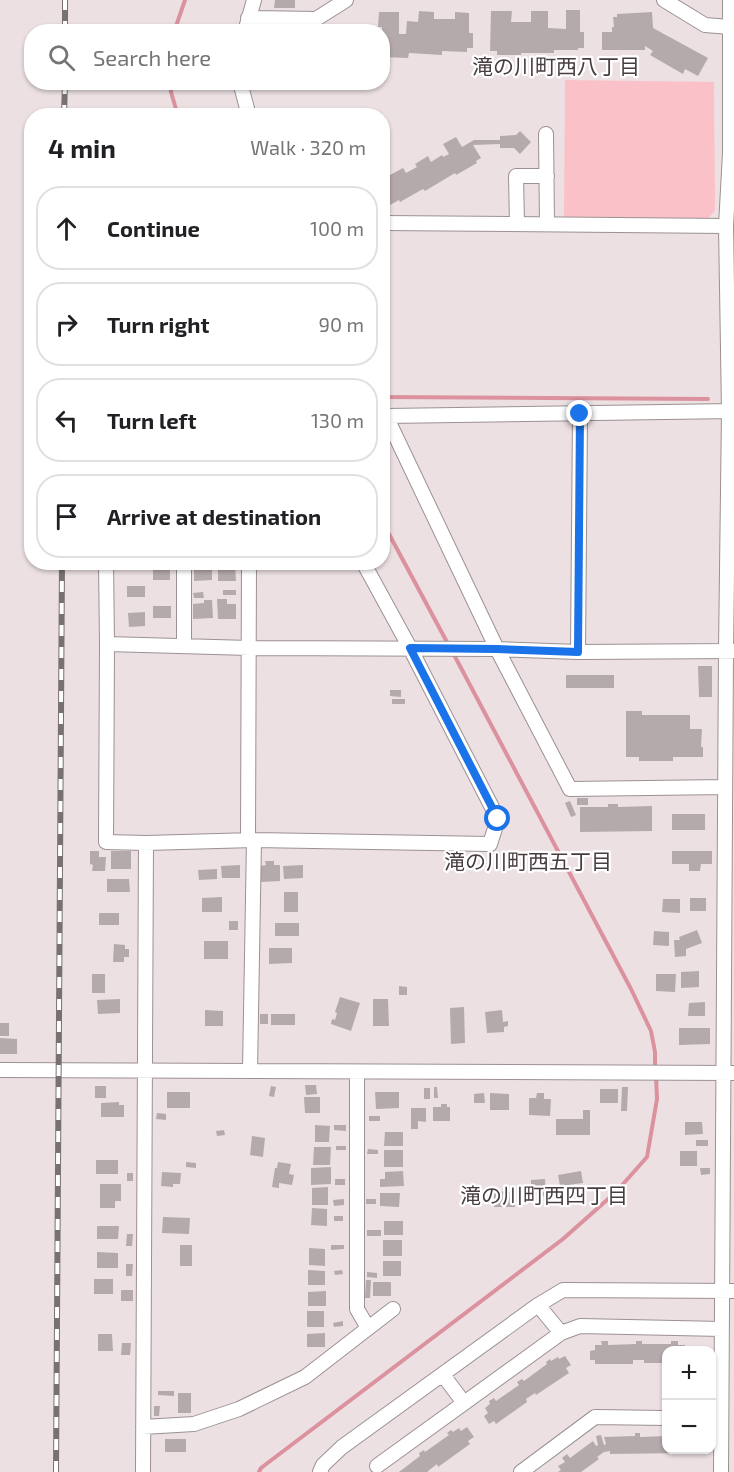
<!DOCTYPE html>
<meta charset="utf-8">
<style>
:root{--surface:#fff;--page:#f2f2f2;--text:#202124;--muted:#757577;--line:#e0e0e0}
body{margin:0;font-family:"Exo 2","Noto Sans JP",sans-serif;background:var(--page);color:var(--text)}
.controls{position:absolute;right:18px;bottom:18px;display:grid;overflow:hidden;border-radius:12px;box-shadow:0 2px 4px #0004}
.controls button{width:54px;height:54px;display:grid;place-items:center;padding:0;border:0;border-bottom:2px solid var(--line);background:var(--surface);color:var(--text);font:30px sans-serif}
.stop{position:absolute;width:18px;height:18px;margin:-14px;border:4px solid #1a73e8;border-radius:50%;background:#fff}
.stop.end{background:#1a73e8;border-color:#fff;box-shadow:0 2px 6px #0008}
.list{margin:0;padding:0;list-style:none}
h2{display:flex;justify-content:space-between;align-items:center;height:78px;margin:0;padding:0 24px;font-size:26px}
h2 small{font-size:20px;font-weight:400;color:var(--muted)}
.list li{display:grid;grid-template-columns:39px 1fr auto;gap:18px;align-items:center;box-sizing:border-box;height:84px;margin:0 12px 12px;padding:0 12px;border:2px solid var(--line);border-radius:24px}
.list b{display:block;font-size:22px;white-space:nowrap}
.list em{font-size:20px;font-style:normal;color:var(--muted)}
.icon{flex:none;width:33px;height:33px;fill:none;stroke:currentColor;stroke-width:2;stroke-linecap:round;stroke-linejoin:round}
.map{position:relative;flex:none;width:734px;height:1472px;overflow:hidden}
.search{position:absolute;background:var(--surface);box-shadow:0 2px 4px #0004;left:24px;top:24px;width:366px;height:66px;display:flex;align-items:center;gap:15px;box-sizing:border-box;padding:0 21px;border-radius:24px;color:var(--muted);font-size:22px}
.panel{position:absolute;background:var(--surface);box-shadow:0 2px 4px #0004;left:24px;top:108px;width:366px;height:462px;border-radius:24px}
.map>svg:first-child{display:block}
.green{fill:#fbc1c9}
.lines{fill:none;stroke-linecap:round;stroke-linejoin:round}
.stream{stroke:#db929e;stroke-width:4}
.building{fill:#b5aaab}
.minor-casing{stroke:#9c9192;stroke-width:16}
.minor{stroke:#fff;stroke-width:14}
.rail-casing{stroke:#777171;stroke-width:6}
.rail{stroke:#fff;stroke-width:4;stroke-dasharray:11;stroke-linecap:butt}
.route{stroke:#1a73e8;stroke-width:8}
.labels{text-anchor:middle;stroke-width:4.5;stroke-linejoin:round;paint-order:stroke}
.neighbourhood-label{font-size:21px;fill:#473d3f;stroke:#fff}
</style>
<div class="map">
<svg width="734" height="1472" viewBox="0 0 734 1472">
<rect width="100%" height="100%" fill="#ece0e2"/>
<path class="green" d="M565 80 714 82 715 211 707 219 564 217Z"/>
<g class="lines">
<path class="stream" d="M174 32 185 0
M170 82 171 92 178 116
M382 397 708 399
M382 521 448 644
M452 651 631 989 651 1031 655 1052V1068
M259 1472 261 1468 563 1239 616 1192 647 1157 657 1099 656 1076"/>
</g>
<path class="building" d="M275 0H295V8H274Z
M566 10H580V32H584V48H578V50H554V53H521V55H497V51H490L491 11H512L511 22H531V11H548V28L566 29Z
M419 11 434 12V19H455V12L469 13V33H473V48H467V52L442 51V55L409 53 408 58 383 57 382 27H378L379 12H399V34H406L407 21 418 22Z
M652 12 653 28 708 58 698 76 685 69 683 74 650 55 653 51 645 46V50H602V32H612V27H614L613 17H617V14Z
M520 131 531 142 520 154 514 148H500V144L473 145 481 158 476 161 477 163 456 175 455 173 425 191 423 189 400 202 399 200 390 205 385 202 382 198V177L384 178 387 174 390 175 403 168 406 173 417 167 415 164 428 156 431 162 442 155 443 157 449 154 443 144 456 137 462 147 474 140H500V136L516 135Z
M128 562H144V569H128Z
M170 566V580H153V567Z
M218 566H235L236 581H218Z
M212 567V580L194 581V568Z
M127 586H145V597H127Z
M223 590H236V595H223Z
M203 592 204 598H194L193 593Z
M217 599H227V604H236V619H218Z
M204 600H212L213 618 193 619V604L204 603Z
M153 606H171V618H153Z
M145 612V626L129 627 128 613Z
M698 666H712V697H699Z
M566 675H614V688H566Z
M390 690H401V697L390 696Z
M392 699H405V704H392Z
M626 711H642V715H690V729H702L701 747H703V757H673V761H639V757H626Z
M577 798H588V805H577Z
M570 801 576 815 571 817 565 803Z
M608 804H618V807L652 806V831L580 832V807H608Z
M672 814H705V830H672Z
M90 851H99V857H106L105 871H92L93 865 90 864Z
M111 851H131V869H111Z
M672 851H712V864H701L700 871H689V864H672Z
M265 861H274V865H280V881L261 882V866L266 865Z
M240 865V878H222L221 866Z
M303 865V878L284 879 283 866Z
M217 869V879L199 880 198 870Z
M107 879H129L130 892H107Z
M284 892H298V912H284Z
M222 897V912H202V898Z
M690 898H706V911H690Z
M663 899H680V913L662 912Z
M99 913H119V925H99Z
M229 921H238V930H229Z
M275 923H299V936H275Z
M697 930 702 943 686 949V956L675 957 674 940H680L679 937Z
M654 931 669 932V946L653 945Z
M204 941H228V959H204Z
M114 944 125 945V949H129V957H124V962H113Z
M269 948H292V963L269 964Z
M699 971V987L681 988V972Z
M92 974H105V993H92Z
M656 974H676L675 992 656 991Z
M399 986 407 987V995H399Z
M340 997 360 1003 351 1031 331 1024 332 1019 335 1020 337 1013 335 1012Z
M120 999V1013L98 1014 97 1000Z
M373 999H388L389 1026H373Z
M705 1002V1016H688L689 1003Z
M464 1007 465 1043 451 1044 450 1008Z
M205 1010 223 1011V1026H205Z
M502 1010 503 1022 508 1021V1026L504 1027V1032L487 1033 485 1012Z
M260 1014H268V1024H260Z
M271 1014H295V1025H271Z
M0 1023H9V1036H0Z
M679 1028H710V1044L679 1045Z
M0 1038 17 1039V1054H0Z
M305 1085H316L317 1094 306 1095Z
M95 1086H106V1098H95Z
M271 1086 276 1087 274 1097 269 1096Z
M434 1087H437L438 1098H434Z
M622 1087H628L627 1111H621Z
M424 1088H430V1099H424Z
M600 1089H618V1103H600Z
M167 1092H190V1108H167Z
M375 1092H399V1108L376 1109Z
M484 1093 485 1103H474V1094Z
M490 1093 509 1094V1110H490Z
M537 1093H544V1099H551L550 1116 529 1115V1098H536Z
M304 1097H320V1113H305Z
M119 1102V1105H124V1117H101V1103Z
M441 1104H447V1107H450V1121H433V1107H441Z
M411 1108H426V1122L418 1121V1129H411Z
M583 1110H590V1135H556V1119H583Z
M157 1113 166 1114V1120L156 1119Z
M369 1116H380V1121H369Z
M685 1122H702L703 1134 685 1135Z
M315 1125 330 1126 329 1142H315Z
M334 1125H346V1131L334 1130Z
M224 1130 225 1135 217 1136 216 1131Z
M385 1132H403V1146H384Z
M252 1136 265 1138 263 1157 250 1155Z
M696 1140H708V1146H696Z
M336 1146H346V1150H336Z
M314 1147H331L330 1165H313Z
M368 1149 378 1150V1154H367Z
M384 1150H403V1167H384Z
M680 1151H697V1166H680Z
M96 1160H118V1174H96Z
M186 1162 196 1163V1168L186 1167Z
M278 1162 291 1164 289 1174 294 1175 292 1185 279 1183V1188L272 1187 275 1168H277Z
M331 1167V1184L311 1185V1168Z
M700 1168H710V1174L701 1175Z
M403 1171 404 1186 380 1187V1179H385V1172Z
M581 1171 583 1183 560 1186 558 1175Z
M162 1172 181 1173 180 1184H173V1187L161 1186Z
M127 1173H133V1181H127Z
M335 1179H345V1185H335Z
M545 1179 546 1196 538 1197V1190H531V1180Z
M100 1184H121V1201H115V1208H100Z
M328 1187V1205H312V1188Z
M494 1191 515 1192V1207H494Z
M380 1193H400L399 1207 380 1206Z
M344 1199V1205L334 1206 333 1200Z
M366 1199H376V1204H366Z
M312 1208 327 1209V1226L311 1225Z
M334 1216H343V1221H334Z
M163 1217 190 1218 189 1234 162 1233Z
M384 1221H403V1235H384Z
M97 1226H119L118 1239H97Z
M367 1230H381V1236H367Z
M127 1234H133L132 1246H126Z
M383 1240H402V1256H383Z
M180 1245H192V1266H180Z
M331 1245H344V1249L331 1250Z
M309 1248 325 1249V1266L309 1265Z
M97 1252 118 1253V1268H97Z
M383 1261H401V1276H383Z
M126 1264H133L132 1276H126Z
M308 1270 325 1271V1285H308Z
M342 1270 343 1274 335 1275 334 1271Z
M367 1272 377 1273V1278L367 1277Z
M94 1279H113V1294H94Z
M366 1280H371L370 1298H365Z
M373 1282H391V1296H373Z
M121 1290H133V1301H121Z
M326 1291V1306H308V1292Z
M307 1311H324V1327H307Z
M343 1321V1326L334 1327 333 1323Z
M325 1333V1347H307V1334Z
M98 1334H112L113 1351H98Z
M601 1341H608V1345L636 1344V1341H642V1344H671V1341H678V1345H685V1350H666V1363H644V1360H633V1364H595V1360H590V1351L595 1350V1345H602Z
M122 1343H131L130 1355H121Z
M565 1356 571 1365 566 1368 569 1373 536 1395 535 1393 526 1399 527 1402 496 1424 494 1421 489 1424 484 1416 488 1413 485 1408 490 1404 489 1401 494 1398 496 1401 519 1385 517 1382 522 1379 524 1381 547 1364 546 1362 550 1359 551 1361 558 1357 559 1359Z
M158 1391H174V1396L158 1395Z
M178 1393H191V1413H178Z
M154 1406H160L159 1416H154Z
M467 1427 474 1437 468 1441 470 1444 438 1467 437 1464 428 1471V1472H399L420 1456 419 1453 424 1450 425 1452 449 1435 447 1433 451 1430 453 1432 459 1428 461 1431Z
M635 1433H640V1437L666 1436V1450H684V1453L610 1454V1451L604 1452 597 1457 599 1459 581 1472H558L561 1470 558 1466 565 1462 562 1458 567 1454 570 1458 593 1441 596 1446 598 1445 596 1436 601 1435 604 1445 606 1444 604 1437 635 1436Z
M165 1439H186V1452H165Z"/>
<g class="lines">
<g class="minor-casing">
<path id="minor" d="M664 0 705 25 730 27
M248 18 316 19 346 0
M245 32 254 0
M240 82 249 116
M546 134 547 224
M382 223 726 226
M517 224 516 176H547
M106 562 107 644 106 842 146 843 254 840 490 844 498 819 410 648 363 562
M107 644 250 648 497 649 578 652 734 651
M184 646V562
M578 652 580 414
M725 787 570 789 497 649 386 416 734 411
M248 840 249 562
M0 1070 734 1073
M250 1071 254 840
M357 1072V1309L368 1328
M538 1305 561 1333
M443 1375 464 1403
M143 1427 194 1424 239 1409 305 1377 393 1309
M377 1466 561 1333 580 1326 722 1329
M143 1472 146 843
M320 1472 323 1465 342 1447 538 1305 563 1290 734 1291
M521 1472 595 1417 666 1418
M721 1472 726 651 729 411 726 226 730 153V0"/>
</g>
<use href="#minor" class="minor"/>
<g class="rail-casing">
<path id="rail" d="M65 32V0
M64 116 65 82
M56 1472 62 562"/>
</g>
<use href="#rail" class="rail"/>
</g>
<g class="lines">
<path class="route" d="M498 819 410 648 497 649 578 652 580 414"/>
</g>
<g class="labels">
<g class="neighbourhood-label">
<text x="556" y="74">滝の川町西八丁目</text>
<text x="528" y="869">滝の川町西五丁目</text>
<text x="544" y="1203">滝の川町西四丁目</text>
</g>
</g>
</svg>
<div class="controls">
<button>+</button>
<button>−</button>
</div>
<div class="stop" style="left:498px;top:819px"></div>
<div class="stop end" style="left:580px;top:414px"></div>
<div class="search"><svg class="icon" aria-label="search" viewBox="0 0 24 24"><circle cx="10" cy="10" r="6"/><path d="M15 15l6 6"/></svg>Search here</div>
<section class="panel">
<h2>4 min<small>Walk · 320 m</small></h2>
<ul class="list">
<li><svg class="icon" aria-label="ahead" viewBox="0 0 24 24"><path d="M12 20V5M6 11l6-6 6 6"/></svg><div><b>Continue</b></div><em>100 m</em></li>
<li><svg class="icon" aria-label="right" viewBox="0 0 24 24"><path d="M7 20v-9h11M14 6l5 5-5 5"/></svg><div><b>Turn right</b></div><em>90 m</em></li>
<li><svg class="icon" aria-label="left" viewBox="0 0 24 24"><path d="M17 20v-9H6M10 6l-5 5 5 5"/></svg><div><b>Turn left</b></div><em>130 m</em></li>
<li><svg class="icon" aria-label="arrive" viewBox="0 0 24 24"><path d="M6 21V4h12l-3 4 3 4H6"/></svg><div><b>Arrive at destination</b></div></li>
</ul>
</section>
</div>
